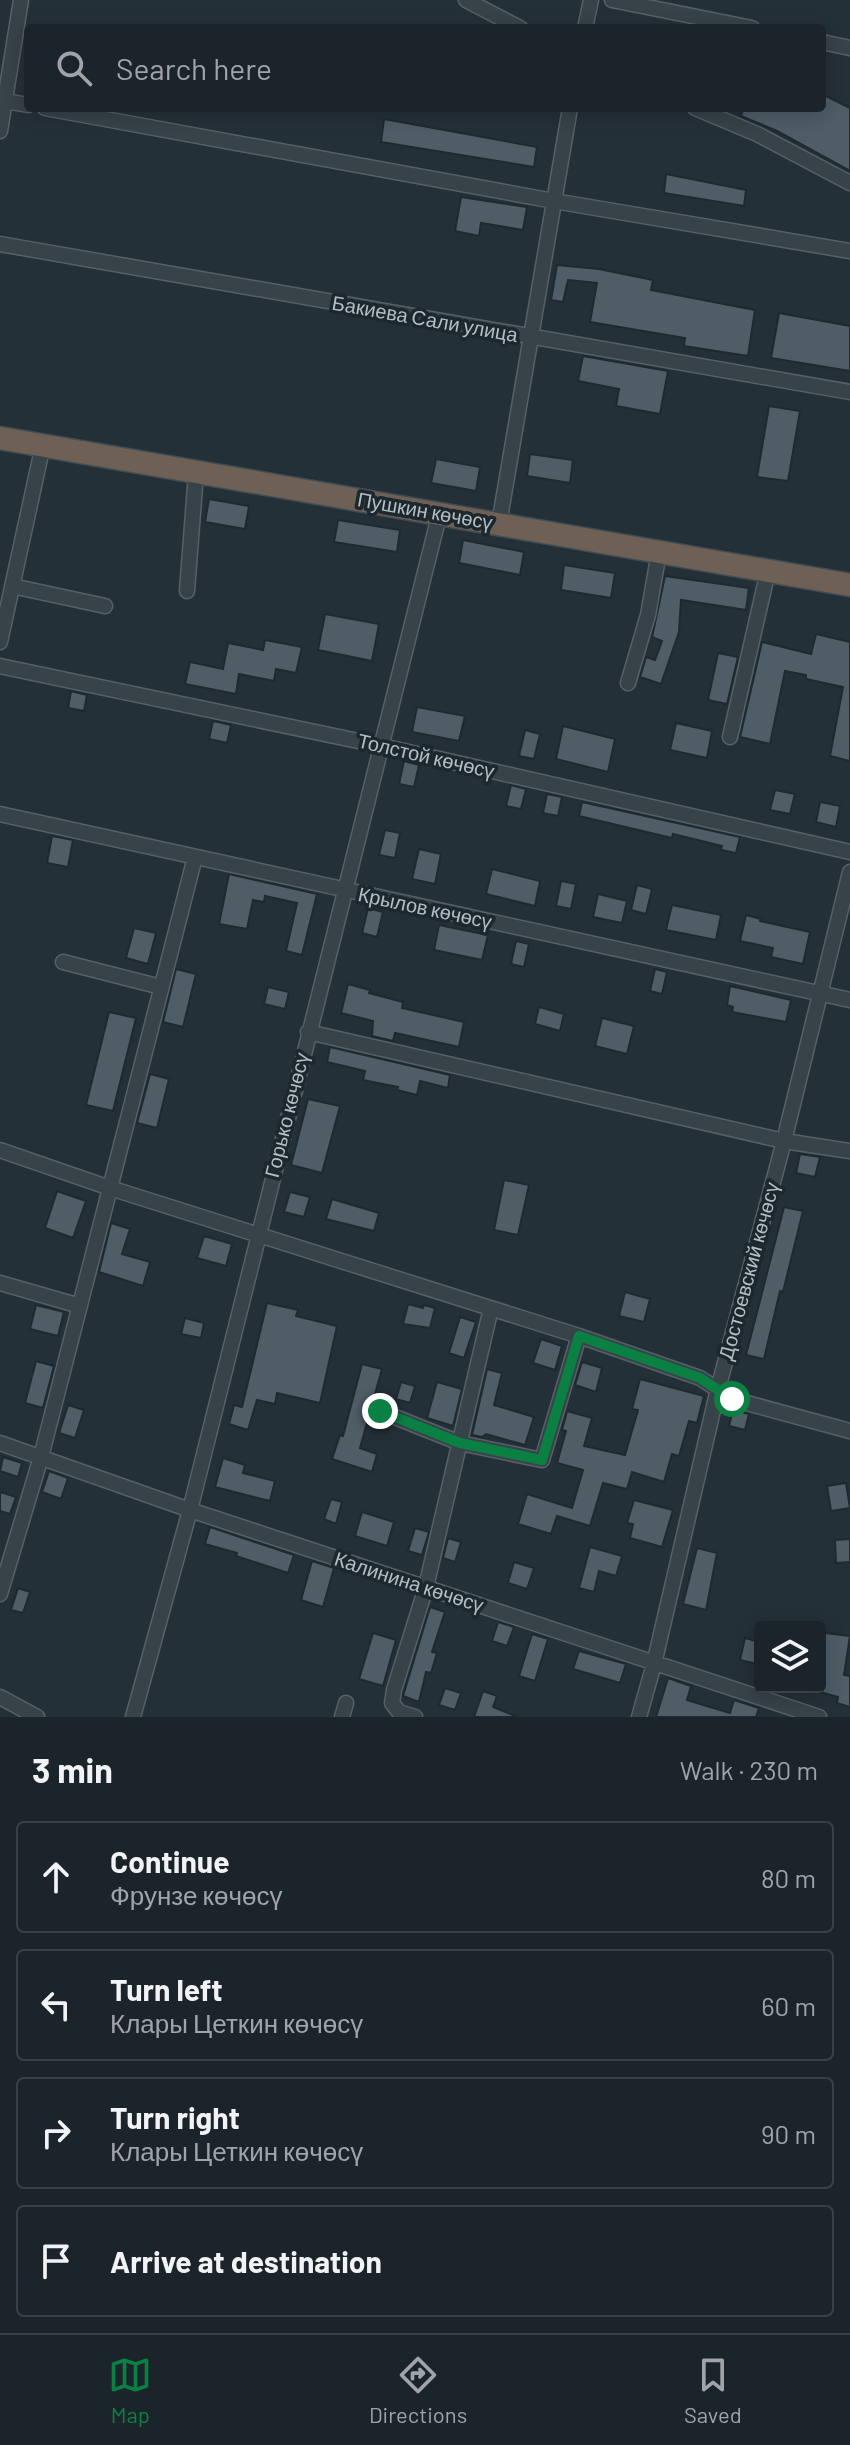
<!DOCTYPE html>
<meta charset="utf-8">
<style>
:root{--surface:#1b242a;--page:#242c32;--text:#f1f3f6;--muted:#a0a4a8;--line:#394147;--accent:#0b8043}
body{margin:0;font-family:Barlow,sans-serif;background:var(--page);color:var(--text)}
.controls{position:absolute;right:24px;bottom:24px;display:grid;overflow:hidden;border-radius:8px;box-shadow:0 4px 20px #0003}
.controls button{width:72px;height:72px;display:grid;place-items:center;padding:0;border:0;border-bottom:2px solid var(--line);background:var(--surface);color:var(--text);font:40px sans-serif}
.stop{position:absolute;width:24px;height:24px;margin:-18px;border:6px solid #0b8043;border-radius:50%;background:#fff}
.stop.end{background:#0b8043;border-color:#fff;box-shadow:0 2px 8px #0008}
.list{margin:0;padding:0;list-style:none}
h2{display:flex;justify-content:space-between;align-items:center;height:104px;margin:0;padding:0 32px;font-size:34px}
h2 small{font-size:26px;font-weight:400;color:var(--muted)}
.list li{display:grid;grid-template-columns:52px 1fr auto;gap:24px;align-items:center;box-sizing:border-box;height:112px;margin:0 16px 16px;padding:0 16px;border:2px solid var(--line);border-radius:8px}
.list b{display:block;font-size:30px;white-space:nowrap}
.list p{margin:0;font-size:26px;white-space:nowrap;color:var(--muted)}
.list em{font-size:26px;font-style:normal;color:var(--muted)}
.icon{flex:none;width:44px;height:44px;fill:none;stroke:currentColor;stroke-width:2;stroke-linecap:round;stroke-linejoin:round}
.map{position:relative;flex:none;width:850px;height:1717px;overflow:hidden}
.search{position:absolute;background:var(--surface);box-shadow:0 4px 20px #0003;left:24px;right:24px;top:24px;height:88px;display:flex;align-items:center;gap:20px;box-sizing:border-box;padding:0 28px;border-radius:8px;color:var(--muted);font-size:30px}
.sheet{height:616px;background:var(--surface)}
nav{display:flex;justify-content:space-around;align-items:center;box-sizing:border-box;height:112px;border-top:2px solid var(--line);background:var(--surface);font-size:22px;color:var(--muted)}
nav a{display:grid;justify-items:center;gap:4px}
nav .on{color:var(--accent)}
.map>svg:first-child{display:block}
.building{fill:#4f5d67;stroke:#1f2930;stroke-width:2}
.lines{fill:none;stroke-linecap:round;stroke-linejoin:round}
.minor-casing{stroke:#556067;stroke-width:17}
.highway-casing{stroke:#424d54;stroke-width:25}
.minor{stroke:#374249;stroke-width:14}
.highway{stroke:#6e6055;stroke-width:22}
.route{stroke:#0b8043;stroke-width:10}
.labels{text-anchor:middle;stroke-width:7;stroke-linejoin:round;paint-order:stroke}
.street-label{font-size:20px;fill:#b2bdc5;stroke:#1d272e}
</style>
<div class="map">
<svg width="850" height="1717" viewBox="0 0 850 1717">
<rect width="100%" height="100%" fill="#243038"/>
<path class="building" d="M822 94 850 108V171L777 131 741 116 744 108H822Z
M384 119 537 147 534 167 381 142Z
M666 174 746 190 744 206 664 193Z
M461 197 527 207 523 230 481 223 479 236 455 231Z
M557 265 599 269 653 280 651 290 755 310 748 356 684 346 685 338 590 322 597 283 568 280 563 302 551 300Z
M779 313 850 326V371L771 358Z
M583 356 668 371 660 414 616 406 619 389 578 381Z
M769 406 800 411 788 481 757 477Z
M530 454 573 460 570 483 527 476Z
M436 459 480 467 476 491 431 483Z
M209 499 249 506 245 529 205 522Z
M338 520 400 530 397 552 334 542Z
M463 540 524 552 520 575 459 563Z
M564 565 615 573 611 598 561 590Z
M665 576 749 588 746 610 681 600 679 632 661 684 640 677 646 657 655 660 662 641 652 637Z
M325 614 379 624 372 661 318 650Z
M816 634 850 642V761L830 756 843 687 806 679V675L785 671 770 744 740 737 762 642 811 654Z
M265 640 302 647 296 673 276 669 274 681 239 674 236 694 185 684 190 662 223 669 228 643 263 650Z
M718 653 738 657 727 704 708 700Z
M71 691 87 695 84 711 68 708Z
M417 707 465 716 459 741 412 732Z
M213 721 231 725 227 743 209 739Z
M676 723 712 731 707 758 670 750Z
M563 726 615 739 608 772 556 759Z
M525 730 540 734 534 759 519 756Z
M404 761 419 765 414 787 399 784Z
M511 785 526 789 521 809 506 806Z
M775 790 795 794 790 814 770 810Z
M547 794 562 797 558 816 543 813Z
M582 802 740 837 736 853 721 850 722 846 673 834 672 838 579 816Z
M820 802 840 806 836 827 816 822Z
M385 830 400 833 395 858 379 855Z
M52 836 73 840 68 867 47 863Z
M419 849 441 854 435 884 412 879Z
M492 869 540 881 535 906 486 894Z
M229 874 317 894 302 955 286 951 297 903 265 896 264 902 253 900 247 929 219 924Z
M561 881 576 884 571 909 556 906Z
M637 885 652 889 646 914 631 910Z
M598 894 627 901 622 923 593 917Z
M672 905 721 915 716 940 666 930Z
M368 908 383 912 377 937 362 933Z
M746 915 761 919 760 921 810 932 803 964 771 957 773 948 740 941Z
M439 925 488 935 482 960 434 950Z
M134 928 156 933 148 964 126 958Z
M516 941 529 944 524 967 511 964Z
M176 969 196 974 183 1027 163 1022Z
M655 969 667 972 662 994 650 991Z
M348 984 370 990 369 993 403 1002 402 1008 464 1022 459 1047 395 1033 393 1041 372 1036 373 1021 341 1013Z
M730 986 791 1000 786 1022 732 1012 733 1007 727 1005Z
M268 987 289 992 285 1009 264 1004Z
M539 1007 564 1014 560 1031 535 1024Z
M109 1012 136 1018 113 1111 86 1105Z
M602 1018 634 1026 627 1054 595 1046Z
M330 1047 450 1075 448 1088 420 1081 417 1095 397 1090 398 1087 363 1080 365 1071 327 1062Z
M150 1074 169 1079 157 1128 137 1123Z
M308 1099 340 1106 322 1173 291 1165Z
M800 1154 820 1157 815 1177 796 1173Z
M504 1180 529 1185 518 1235 494 1230Z
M57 1191 86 1201 73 1238 45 1228Z
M290 1192 310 1197 304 1217 284 1212Z
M332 1199 379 1213 374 1231 326 1219Z
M784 1207 803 1211 783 1292 780 1291 764 1359 746 1355Z
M111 1223 130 1229 122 1254 150 1262 143 1286 99 1272Z
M204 1236 232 1244 226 1266 197 1258Z
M625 1292 650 1299 644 1322 619 1316Z
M267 1303 298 1310 296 1316 337 1326 320 1403 277 1393 275 1404 257 1400 248 1430 229 1424 234 1405 242 1407Z
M408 1304 423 1308 424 1305 435 1308 430 1328 403 1324Z
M36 1305 64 1312 58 1336 30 1329Z
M460 1317 476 1322 464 1358 449 1353Z
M185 1318 204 1323 201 1338 181 1334Z
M541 1339 562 1346 555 1370 533 1363Z
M36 1361 54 1366 43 1408 25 1403Z
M582 1362 602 1368 596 1392 575 1385Z
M362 1364 382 1369 360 1448 377 1454 372 1472 332 1459 340 1435 343 1436Z
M487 1369 502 1373 494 1405 534 1417 525 1445 486 1434 482 1437 472 1435Z
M640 1379 704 1396 697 1423 689 1421 679 1456 672 1454 664 1482 632 1472 627 1489 603 1483 590 1526 557 1516 551 1534 518 1524 527 1494 572 1508 583 1470 557 1463 566 1431 562 1430 567 1411 592 1418 584 1446 625 1455 638 1410 632 1409Z
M401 1382 415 1386 410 1403 396 1399Z
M437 1382 462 1389 453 1426 427 1418Z
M68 1405 84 1410 75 1438 59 1433Z
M733 1410 749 1414 745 1430 729 1426Z
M3 1457 22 1463 18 1477 0 1471Z
M223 1458 245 1465 243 1473 275 1481 270 1501 215 1487Z
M49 1471 68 1478 61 1499 42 1492Z
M846 1483 850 1508 831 1511 827 1486Z
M0 1492 16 1497 10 1514 0 1511Z
M331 1499 342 1502 336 1524 324 1519Z
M634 1500 673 1510 662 1547 630 1538 633 1524 627 1523Z
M362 1512 394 1522 387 1546 355 1536Z
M210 1527 294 1555 288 1573 236 1556 237 1553 205 1544Z
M415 1528 429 1532 422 1555 408 1551Z
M448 1538 461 1542 455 1562 443 1558Z
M850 1539V1562L836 1563 835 1540Z
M590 1547 622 1556 616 1576 599 1571 594 1592 579 1588Z
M697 1548 717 1553 706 1610 683 1604Z
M312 1561 334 1568 323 1607 301 1600Z
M514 1562 534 1568 527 1589 508 1583Z
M18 1588 30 1592 23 1613 11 1610Z
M430 1607 445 1612 432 1652 437 1653 431 1673 426 1672 419 1702 403 1696Z
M498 1622 514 1627 507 1646 492 1641Z
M373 1633 396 1640 383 1686 359 1679Z
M825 1633 850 1636 844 1675 850 1676V1707L837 1703 838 1697 820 1692V1663Z
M532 1634 548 1639 535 1681 519 1676Z
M745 1638 760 1642 757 1664 740 1660Z
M579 1651 626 1664 620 1683 573 1669Z
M668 1678 691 1686 687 1700 730 1713 734 1700 759 1708 756 1717H656Z
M445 1688 461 1693 455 1710 439 1705Z
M483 1691 497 1696 493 1707 518 1717H474Z"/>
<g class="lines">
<g class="minor-casing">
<path id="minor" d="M466 0 520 28
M612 0 752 28
M585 28 591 0
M822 42 850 48
M5 101 28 105
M45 108 554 201 850 251
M695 108 757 134 850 183
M0 131 21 0
M0 244 850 392
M499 524 570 108
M12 586 105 606
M187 591 196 473
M0 642 43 445
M0 666 382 746 850 852
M628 683 648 615 659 552
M730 737 768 571
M0 814 850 1000
M63 962 161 987
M308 1032 784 1141 850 1151
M0 1150 110 1188 579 1336 700 1378 732 1399 850 1431
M0 1283 80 1306
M380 1411 460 1443 542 1460 579 1336
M0 1443 190 1510 819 1717
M0 1594 41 1457 195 857
M0 1697 37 1717
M133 1717 190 1510 440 512
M342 1717 346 1703
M415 1717 399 1712 392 1703 394 1690 426 1587 491 1308
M639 1717 654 1664 718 1389 784 1141 850 872"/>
</g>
<g class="highway-casing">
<path id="highway" d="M0 438 850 585"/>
</g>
<use href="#minor" class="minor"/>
<use href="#highway" class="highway"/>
</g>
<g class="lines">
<path class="route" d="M380 1411 460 1443 542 1460 579 1336 700 1378 732 1399"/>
</g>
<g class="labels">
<g class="street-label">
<text transform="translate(425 319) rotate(10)" y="7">Бакиева Сали улица</text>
<text transform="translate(425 511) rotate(10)" y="7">Пушкин көчөсү</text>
<text transform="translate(426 756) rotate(13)" y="7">Толстой көчөсү</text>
<text transform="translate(425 908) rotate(12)" y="7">Крылов көчөсү</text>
<text transform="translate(287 1115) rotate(-76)" y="7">Горько көчөсү</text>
<text transform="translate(749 1271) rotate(-75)" y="7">Достоевский көчөсү</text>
<text transform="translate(409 1582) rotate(18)" y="7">Калинина көчөсү</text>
</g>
</g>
</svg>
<div class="controls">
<button><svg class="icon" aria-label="layers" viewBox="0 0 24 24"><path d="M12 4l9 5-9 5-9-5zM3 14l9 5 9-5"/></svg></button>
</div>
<div class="stop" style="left:732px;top:1399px"></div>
<div class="stop end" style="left:380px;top:1411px"></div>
<div class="search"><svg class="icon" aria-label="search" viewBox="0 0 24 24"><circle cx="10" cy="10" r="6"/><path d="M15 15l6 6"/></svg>Search here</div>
</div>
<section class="sheet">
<h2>3 min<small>Walk · 230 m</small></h2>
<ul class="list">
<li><svg class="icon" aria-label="ahead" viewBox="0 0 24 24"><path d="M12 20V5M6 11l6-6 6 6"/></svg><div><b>Continue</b><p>Фрунзе көчөсү</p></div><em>80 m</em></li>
<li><svg class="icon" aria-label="left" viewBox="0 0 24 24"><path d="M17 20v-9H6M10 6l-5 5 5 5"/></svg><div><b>Turn left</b><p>Клары Цеткин көчөсү</p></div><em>60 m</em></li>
<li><svg class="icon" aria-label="right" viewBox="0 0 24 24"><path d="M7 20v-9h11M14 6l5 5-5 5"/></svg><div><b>Turn right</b><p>Клары Цеткин көчөсү</p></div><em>90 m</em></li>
<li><svg class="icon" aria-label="arrive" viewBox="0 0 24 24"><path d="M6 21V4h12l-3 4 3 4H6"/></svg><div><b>Arrive at destination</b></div></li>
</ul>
</section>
<nav>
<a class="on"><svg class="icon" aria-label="map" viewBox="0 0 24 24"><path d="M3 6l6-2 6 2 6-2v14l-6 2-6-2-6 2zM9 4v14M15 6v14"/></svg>Map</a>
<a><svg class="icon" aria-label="directions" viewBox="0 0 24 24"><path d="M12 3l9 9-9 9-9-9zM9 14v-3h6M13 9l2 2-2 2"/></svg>Directions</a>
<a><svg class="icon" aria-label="saved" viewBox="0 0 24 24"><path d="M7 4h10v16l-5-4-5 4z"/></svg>Saved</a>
</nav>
